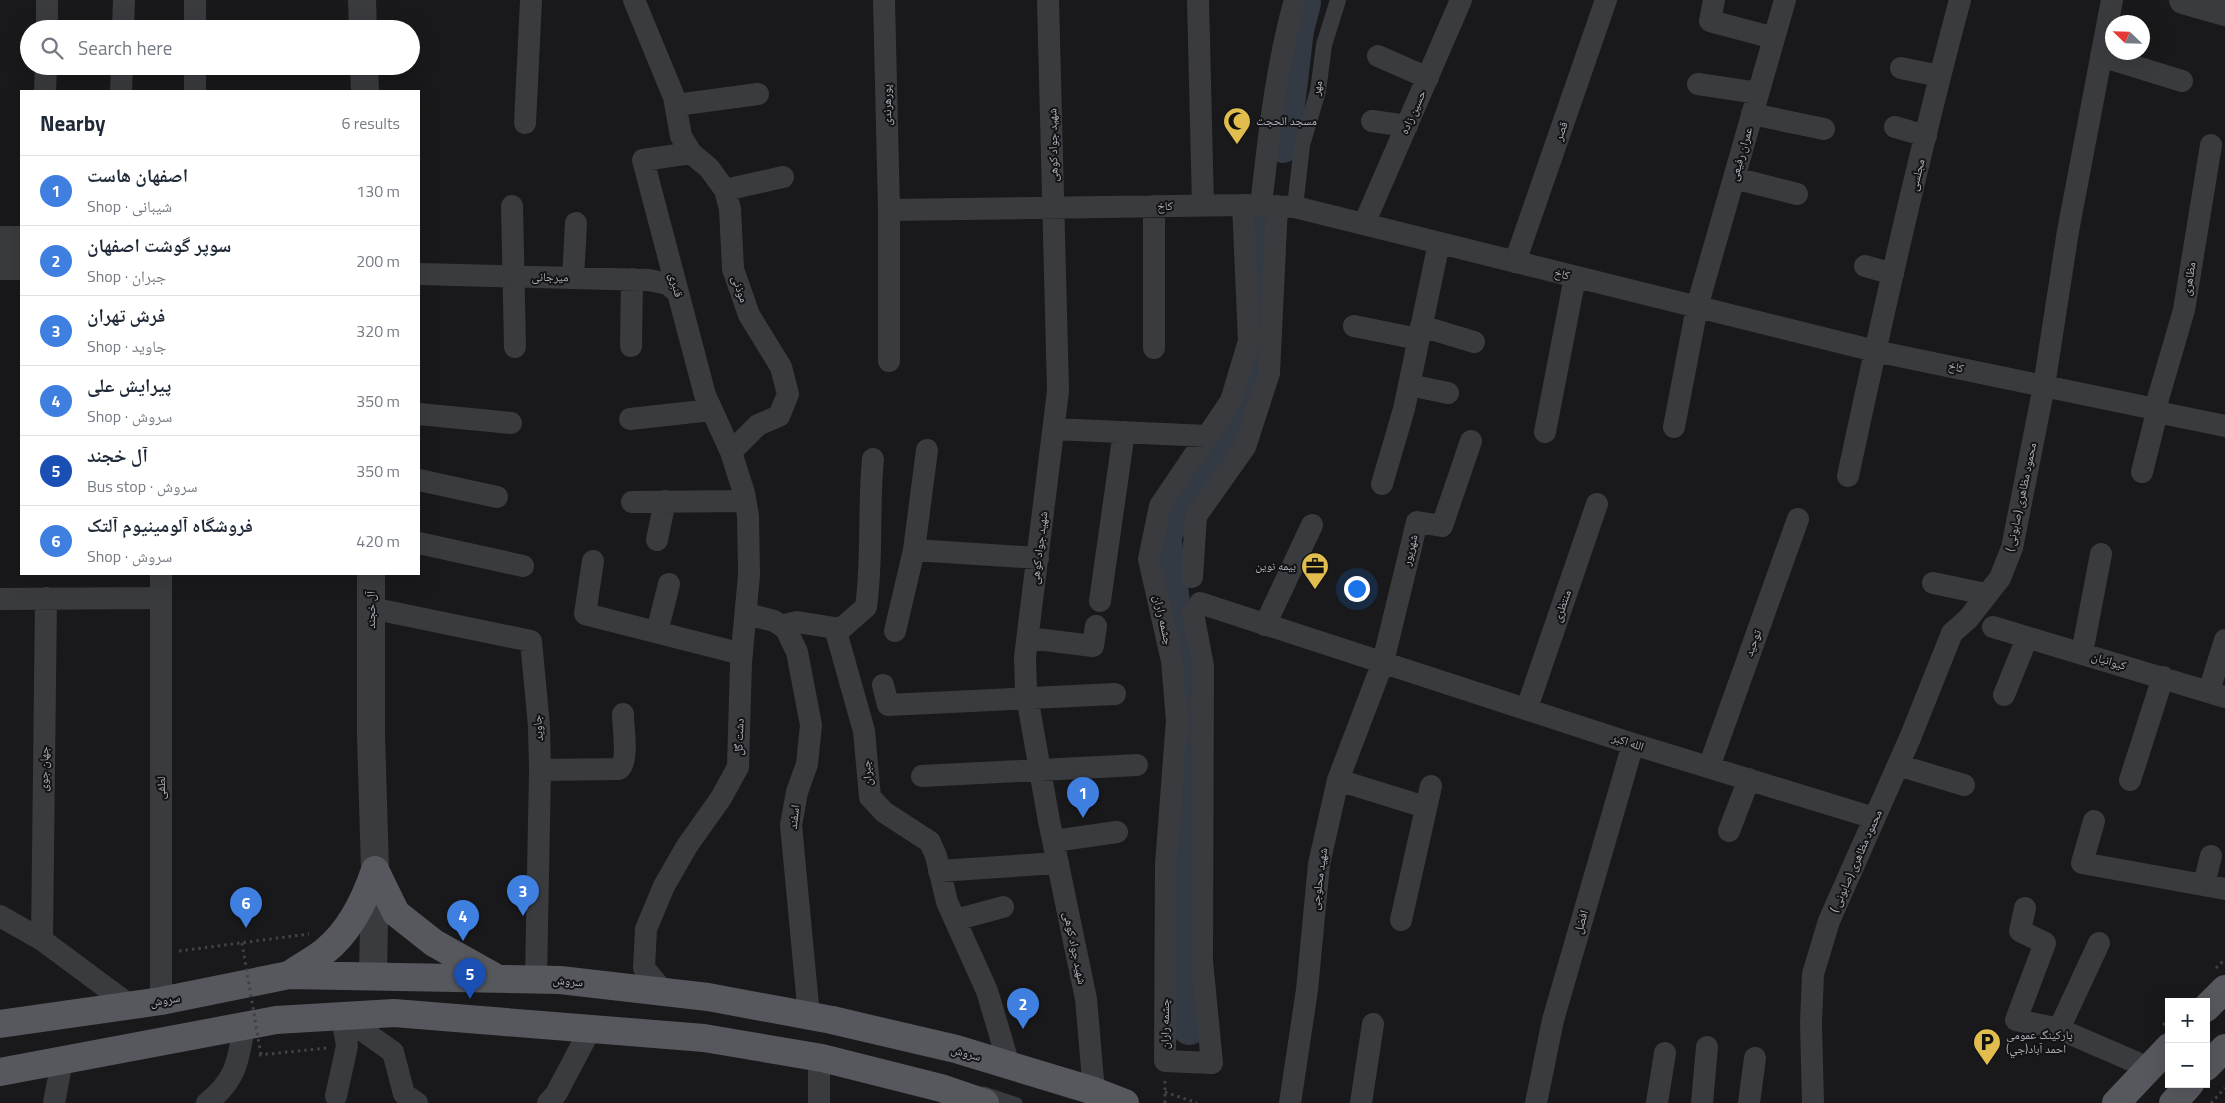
<!DOCTYPE html>
<meta charset="utf-8">
<style>
:root{--surface:#fff;--page:#f2f2f3;--text:#1f2937;--muted:#747a83;--line:#e0e1e3;--accent:#1a73e8}
body{margin:0;font-family:"Titillium Web","Noto Naskh Arabic",sans-serif;background:var(--page);color:var(--text)}
.controls{position:absolute;right:15px;bottom:15px;display:grid;overflow:hidden;border-radius:0px;box-shadow:0 5px 20px #0002}
.controls button{width:45px;height:45px;display:grid;place-items:center;padding:0;border:0;border-bottom:1px solid var(--line);background:var(--surface);color:var(--text);font:25px sans-serif}
.compass{position:absolute;left:2105px;top:15px;width:45px;height:45px;border-radius:50%;background:var(--surface);box-shadow:0 5px 20px #0002;rotate:293deg}
.you{position:absolute;left:1356px;top:588px;width:18px;height:18px;margin:-12px;border:4px solid #fff;border-radius:50%;background:#1a73e8;box-shadow:0 0 0 8px #1a73e833}
.badge{display:grid;place-items:center;width:32px;height:32px;border-radius:50%;background:var(--accent);color:#fff;font-size:16px;font-weight:700}
.pin{position:absolute;translate:-50% -41px;filter:drop-shadow(0 1px 2px #0008)}
.pin::after{content:'';position:absolute;top:26px;width:18px;height:15px;background:inherit;clip-path:polygon(0 0,100% 0,50% 100%)}
.list{margin:0;padding:0;list-style:none}
h2{display:flex;justify-content:space-between;align-items:center;height:65px;margin:0;padding:0 20px;font-size:21px}
h2 small{font-size:16px;font-weight:400;color:var(--muted)}
.list li{display:grid;grid-template-columns:32px 1fr auto;gap:15px;align-items:center;box-sizing:border-box;height:70px;padding:0 20px;border-top:1px solid var(--line)}
.list b{display:block;font-size:19px;white-space:nowrap}
.list p{margin:0;font-size:16px;white-space:nowrap;color:var(--muted)}
.list em{font-size:16px;font-style:normal;color:var(--muted)}
.icon{flex:none;width:28px;height:28px;fill:none;stroke:currentColor;stroke-width:2;stroke-linecap:round;stroke-linejoin:round}
.map{position:relative;flex:none;width:2225px;height:1103px;overflow:hidden}
.search{position:absolute;background:var(--surface);box-shadow:0 5px 20px #0002;left:20px;top:20px;width:400px;height:55px;display:flex;align-items:center;gap:12px;box-sizing:border-box;padding:0 18px;border-radius:28px;color:var(--muted);font-size:19px}
.panel{position:absolute;background:var(--surface);box-shadow:0 5px 20px #0002;left:20px;top:90px;width:400px;height:485px;border-radius:0px}
.map>svg:first-child{display:block}
.lines{fill:none;stroke-linecap:round;stroke-linejoin:round}
.river{stroke:#343a43;stroke-width:34}
.path{stroke:#414246;stroke-width:3;stroke-dasharray:2.5 4;stroke-linecap:butt}
.service{stroke:#3a3b3f;stroke-width:11}
.pedestrian{stroke:#3a3b3f;stroke-width:16}
.minor{stroke:#3a3b3f;stroke-width:22}
.tertiary{stroke:#3a3b3f;stroke-width:28}
.primary{stroke:#57585e;stroke-width:28}
.path-bridge{stroke:#414246;stroke-width:3;stroke-dasharray:2.5 4;stroke-linecap:butt}
.labels{text-anchor:middle;stroke-width:4;stroke-linejoin:round;paint-order:stroke}
.street-label{font-size:12px;fill:#adafb9;stroke:#141416}
.poi-label{font-size:12px;fill:#adafb9;stroke:#141416;text-anchor:start}
</style>
<div class="map">
<svg width="2225" height="1103" viewBox="0 0 2225 1103">
<rect width="100%" height="100%" fill="#19191b"/>
<g class="lines">
<path class="river" d="M1283 146 1297 30 1304 3
M1189 1028 1183 896 1189 798 1190 722 1184 651 1173 602 1164 535 1194 491 1226 453 1243 425 1257 378 1266 228"/>
<path class="path" d="M179 951 309 934
M2216 968 2225 959
M2163 1025 2169 1019
M259 1055 327 1048
M1165 1092 1197 1103
M1165 1103V1079
M2211 1103 2225 1088"/>
<path class="service" d="M984 1092 1017 1103"/>
<path class="pedestrian" d="M1295 207 1302 145 1318 91 1324 45 1338 0"/>
<path class="minor" d="M195 0V29
M634 0 674 97 681 136 691 153 709 168 725 190 730 209 733 269 749 315 781 367 788 394 779 416 758 425 731 452
M884 0 889 210V361
M1048 0 1058 391 1025 657 1026 691 1049 821 1086 999 1094 1091
M1198 0 1203 205
M1714 0 1710 21 1774 38
M47 29V0
M123 29 124 0
M1378 56 1428 78
M2101 56 2182 81
M195 66V91
M1901 68 1939 76
M1698 84 1758 93
M45 91 46 66
M121 91 122 66
M676 105 758 94
M1752 114 1824 129
M1372 121 1407 126
M525 123 531 0
M1895 127 1926 136
M1734 178 1797 194
M725 190 783 177
M1261 205C1269 136 1276 67 1295 0
M512 206 515 347
M1154 206V348
M889 210 1243 205 1295 207 1875 351 2155 409 2157 412 2225 426
M1364 224 1461 0
M1515 262 1606 0
M1865 266 1893 274
M419 274 649 280 668 284 678 293
M573 278 576 223
M1354 326 1418 339
M1421 326 1474 342
M631 346 632 279
M1409 385 1448 393
M2155 409 2184 310 2211 145
M419 414 511 423
M630 419 711 410
M1674 427 1697 307 1785 0
M1054 429 1207 436
M1545 432 1575 277
M873 459C868 508 873 557 866 607L842 628H835L864 731 870 797 884 812 930 842 936 856 947 902 987 991 1009 1065
M2142 472 2157 412
M1848 476C1882 317 1918 157 1960 0
M419 480 497 497
M1382 484 1404 409 1439 243
M632 502 745 501
M657 540 665 501
M419 543 523 566
M914 550 1038 558
M593 561 585 614 742 654
M161 574V1001
M1192 577 1196 516 1245 447 1269 373 1277 206
M1933 583 1986 594
M0 599 161 598
M1100 601 1124 432
M1200 603 1633 744 1874 818
M371 608 531 641 539 726 540 770 536 979
M1193 613 1203 666 1202 961 1212 1063 1165 1061 1166 864 1177 720 1172 661 1149 559 1160 506 1231 401 1249 341 1243 205
M747 614 774 621 782 626 797 622 835 628
M1265 625 1312 525
M782 626 786 629 797 652 811 725 807 764 797 792 791 825 809 1016
M1993 627 2225 697
M895 631 914 550 927 450
M657 632 669 584
M1028 638 1093 646 1096 626
M2082 653 2101 554
M883 685 888 705 1115 694
M2209 691 2225 640
M2004 695 2027 638
M1527 708 1597 504
M1898 765 1964 785
M1709 767 1798 519
M540 770 619 769C629 761 623 728 623 714
M922 776 1137 765
M1338 780 1425 807
M2130 780 2163 677
M2094 821 2082 863 2225 889
M1729 831 1749 779
M1054 841 1117 832
M939 871 1058 863
M2204 884 2211 856
M2025 908 2020 931 2045 943 2016 1020 2059 1029 2149 1068
M0 916 42 940 131 1006
M955 920 1003 907
M1401 920 1431 786
M42 940 46 598
M664 992 644 968 646 929 664 886 687 846 721 798 738 767 741 662 749 575 748 516 744 493 731 452 705 395 643 160 691 153
M342 1016 393 1052 404 1094 417 1103
M2059 1029 2099 943
M819 1057V1103
M336 1096 347 1046 342 1016
M54 1103 62 1061
M207 1103C236 1080 238 1062 244 1027
M548 1103 556 1094 591 1028
M1290 1103 1307 990 1319 864 1338 780 1383 662 1417 522 1442 526 1471 441
M1361 1103 1373 1024
M1536 1103 1553 1020 1633 744
M1657 1103 1665 1053
M1702 1103 1707 1047
M1749 1103 1755 1058
M1813 1103 1811 1023 1813 974 1829 921 1910 738 1952 633 1968 619 2000 578 2012 548 2044 386 2068 231 2112 0"/>
<path class="tertiary" d="M362 0 363 29
M2183 0 2225 12
M364 66 365 91
M0 240H21
M0 266H21
M371 574V735L375 870 373 975"/>
<path class="primary" d="M375 870 396 913 434 943 493 976
M289 975C300 967 314 960 325 951 350 931 365 900 375 870
M2206 1008 2225 989
M0 1024 161 1001 289 975 560 980 708 997 832 1020 956 1049 1094 1091 1125 1103
M2206 1067 2225 1048
M0 1072 276 1020 394 1013 704 1038 822 1058 941 1088 985 1103
M2116 1103 2169 1047
M2173 1103 2190 1084"/>
<path class="path-bridge" d="M242 943 261 1055"/>
</g>
<defs>
<g id="mosque-pin" transform="scale(1.4375)"><path d="M0 17L-7.5 6A9.5 9.5 0 1 1 7.5 6Z" fill="#e0bd4c" stroke="#141416"/><path d="M3.5-4.9A6 6 0 1 0 3.5 4.9A5 5 0 1 1 3.5-4.9Z" fill="#111"/></g>
<g id="office-pin" transform="scale(1.4375)"><path d="M0 17L-7.5 6A9.5 9.5 0 1 1 7.5 6Z" fill="#e0bd4c" stroke="#141416"/><path d="M-6-3h4V-5.5h4V-3h4V5H-6ZM-1-4.5V-3h2v-1.5ZM-6 0V1H6V0Z" fill="#111"/></g>
<g id="parking-pin" transform="scale(1.4375)"><path d="M0 17L-7.5 6A9.5 9.5 0 1 1 7.5 6Z" fill="#e0bd4c" stroke="#141416"/><path d="M-3.5-5.5H1a3.5 3.5 0 0 1 0 7H-1V5.5H-3.5ZM-1-3.4V-.6H.8a1.4 1.4 0 0 0 0-2.8Z" fill="#111"/></g>
</defs>
<g fill-rule="evenodd">
<use href="#mosque-pin" x="1237" y="121"/>
<use href="#office-pin" x="1315" y="566"/>
<use href="#parking-pin" x="1987" y="1042"/>
</g>
<g class="labels">
<g class="street-label">
<text transform="translate(1317 88) rotate(-79)" y="4">مهر</text>
<text transform="translate(887 105) rotate(-91)" y="4">پورهرندی</text>
<text transform="translate(1413 112) rotate(-66)" y="4">حسین زاده</text>
<text transform="translate(1561 131) rotate(-71)" y="4">قصر</text>
<text transform="translate(1053 145) rotate(-91)" y="4">شهید جواد کوهی</text>
<text transform="translate(1741 154) rotate(-74)" y="4">عمران رفیعی</text>
<text transform="translate(1917 175) rotate(-76)" y="4">مجلسی</text>
<text transform="translate(1165 206) rotate(-1)" y="4">کاخ</text>
<text transform="translate(1562 274) rotate(14)" y="4">کاخ</text>
<text transform="translate(550 277) rotate(1)" y="4">میرجانی</text>
<text transform="translate(2189 279) rotate(-81)" y="4">مظاهری</text>
<text transform="translate(676 285) rotate(75)" y="4">قنبری</text>
<text transform="translate(740 289) rotate(71)" y="4">موذنی</text>
<text transform="translate(1956 367) rotate(12)" y="4">کاخ</text>
<text transform="translate(2021 497) rotate(-78)" y="4">محمود مظاهری (صابونی )</text>
<text transform="translate(1039 548) rotate(-83)" y="4">شهید جواد کوهی</text>
<text transform="translate(1410 550) rotate(-76)" y="4">شهریور</text>
<text transform="translate(1562 606) rotate(-71)" y="4">منتظری</text>
<text transform="translate(371 610) rotate(-90)" y="4">آل خجند</text>
<text transform="translate(1163 620) rotate(77)" y="4">چشمه راران</text>
<text transform="translate(1753 643) rotate(-70)" y="4">توحید</text>
<text transform="translate(2109 661) rotate(17)" y="4">کیوانیان</text>
<text transform="translate(538 728) rotate(-94)" y="4">جاوید</text>
<text transform="translate(739 737) rotate(-88)" y="4">دشت گل</text>
<text transform="translate(1628 742) rotate(18)" y="4">الله اکبر</text>
<text transform="translate(44 769) rotate(-89)" y="4">جهان جوی</text>
<text transform="translate(867 773) rotate(-95)" y="4">جبران</text>
<text transform="translate(161 788) rotate(-90)" y="4">لطفی</text>
<text transform="translate(794 817) rotate(-84)" y="4">اسفند</text>
<text transform="translate(1856 861) rotate(-66)" y="4">محمود مظاهری (صابونی )</text>
<text transform="translate(1319 879) rotate(-82)" y="4">شهید محلوجی</text>
<text transform="translate(1581 922) rotate(-74)" y="4">افضل</text>
<text transform="translate(1075 948) rotate(78)" y="4">شهید جواد کوهی</text>
<text transform="translate(568 981) rotate(5)" y="4">سروش</text>
<text transform="translate(165 1000) rotate(-10)" y="4">سروش</text>
<text transform="translate(1165 1024) rotate(-90)" y="4">چشمه راران</text>
<text transform="translate(966 1053) rotate(16)" y="4">سروش</text>
</g>
<g class="poi-label">
<text x="1256" y="125">مسجد الحجت</text>
<text x="1296" y="570" text-anchor="end">بیمه نوین</text>
<text x="2006" y="1039">پارکینگ عمومی<tspan x="2006" dy="14">احمد آباد(جي)</tspan></text>
</g>
</g>
</svg>
<div class="controls">
<button>+</button>
<button>−</button>
</div>
<svg class="compass" viewBox="-18 -18 36 36"><path d="M0-13l5 13h-10z" fill="#e53935"/><path d="M0 13l5-13h-10z" fill="#747a83"/></svg>
<div class="you"></div>
<div class="pin badge" style="left:1083px;top:818px;background:#3f7fe0">1</div>
<div class="pin badge" style="left:1023px;top:1029px;background:#3f7fe0">2</div>
<div class="pin badge" style="left:523px;top:916px;background:#3f7fe0">3</div>
<div class="pin badge" style="left:463px;top:941px;background:#3f7fe0">4</div>
<div class="pin badge" style="left:470px;top:999px;background:#1a4fb4">5</div>
<div class="pin badge" style="left:246px;top:928px;background:#3f7fe0">6</div>
<div class="search"><svg class="icon" aria-label="search" viewBox="0 0 24 24"><circle cx="10" cy="10" r="6"/><path d="M15 15l6 6"/></svg>Search here</div>
<section class="panel">
<h2>Nearby<small>6 results</small></h2>
<ul class="list">
<li><span class="badge" style="background:#3f7fe0">1</span><div><b>اصفهان هاست</b><p>Shop · شیبانی</p></div><em>130 m</em></li>
<li><span class="badge" style="background:#3f7fe0">2</span><div><b>سوپر گوشت اصفهان</b><p>Shop · جبران</p></div><em>200 m</em></li>
<li><span class="badge" style="background:#3f7fe0">3</span><div><b>فرش تهران</b><p>Shop · جاوید</p></div><em>320 m</em></li>
<li><span class="badge" style="background:#3f7fe0">4</span><div><b>پیرایش علی</b><p>Shop · سروش</p></div><em>350 m</em></li>
<li><span class="badge" style="background:#1a4fb4">5</span><div><b>آل خجند</b><p>Bus stop · سروش</p></div><em>350 m</em></li>
<li><span class="badge" style="background:#3f7fe0">6</span><div><b>فروشگاه آلومینیوم آلتک</b><p>Shop · سروش</p></div><em>420 m</em></li>
</ul>
</section>
</div>
